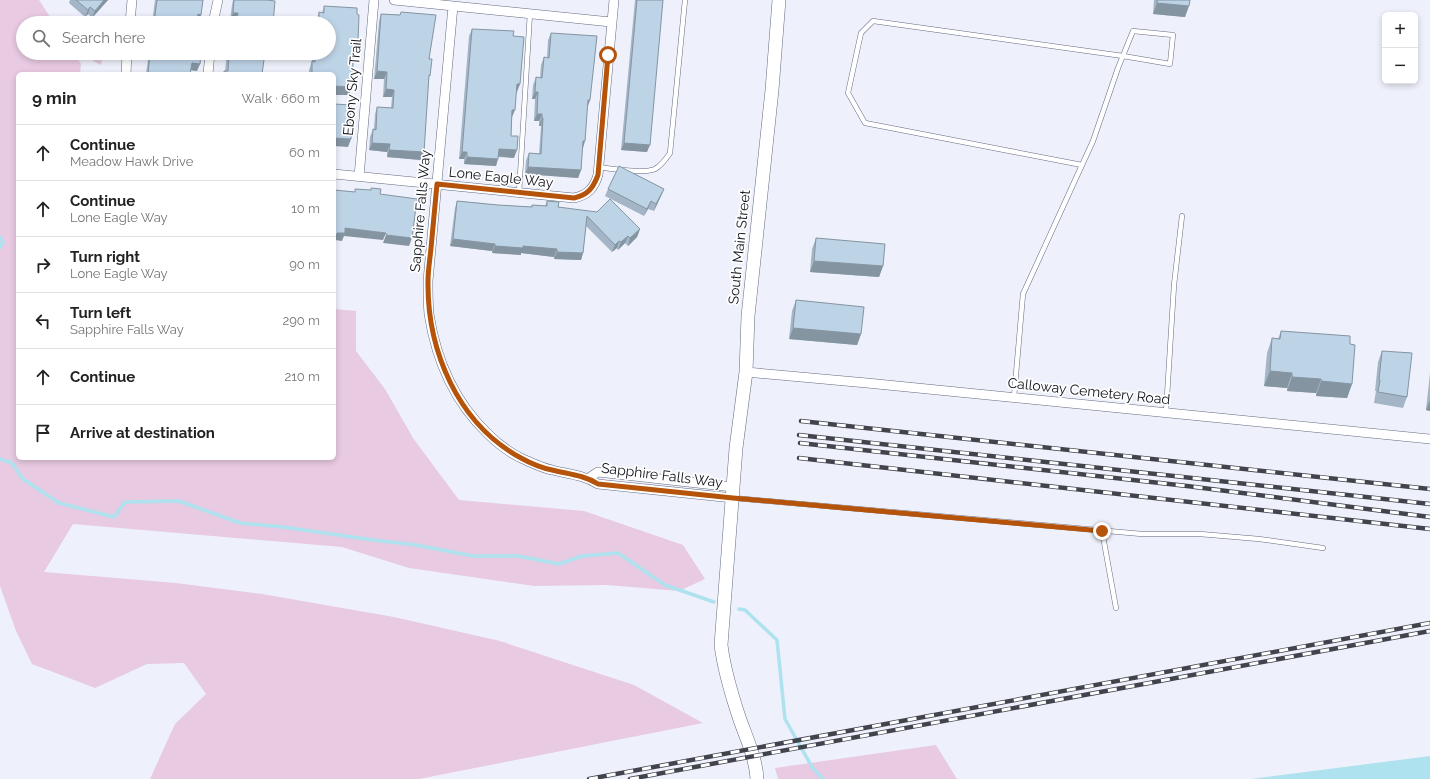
<!DOCTYPE html>
<meta charset="utf-8">
<style>
:root{--surface:#fff;--page:#f6f6f6;--text:#222;--muted:#767676;--line:#e0e0e0}
body{margin:0;font-family:Raleway,sans-serif;background:var(--page);color:var(--text)}
.controls{position:absolute;right:12px;top:12px;display:grid;overflow:hidden;border-radius:6px;box-shadow:0 2px 6px #0003}
.controls button{width:36px;height:36px;display:grid;place-items:center;padding:0;border:0;border-bottom:1px solid var(--line);background:var(--surface);color:var(--text);font:20px sans-serif}
.stop{position:absolute;width:12px;height:12px;margin:-9px;border:3px solid #b45309;border-radius:50%;background:#fff}
.stop.end{background:#b45309;border-color:#fff;box-shadow:0 1px 4px #0008}
.list{margin:0;padding:0;list-style:none}
h2{display:flex;justify-content:space-between;align-items:center;height:52px;margin:0;padding:0 16px;font-size:17px}
h2 small{font-size:13px;font-weight:400;color:var(--muted)}
.list li{display:grid;grid-template-columns:26px 1fr auto;gap:12px;align-items:center;box-sizing:border-box;height:56px;padding:0 16px;border-top:1px solid var(--line)}
.list b{display:block;font-size:15px;white-space:nowrap}
.list p{margin:0;font-size:13px;white-space:nowrap;color:var(--muted)}
.list em{font-size:13px;font-style:normal;color:var(--muted)}
.icon{flex:none;width:22px;height:22px;fill:none;stroke:currentColor;stroke-width:2;stroke-linecap:round;stroke-linejoin:round}
.map{position:relative;flex:none;width:1430px;height:779px;overflow:hidden}
.search{position:absolute;background:var(--surface);box-shadow:0 2px 6px #0003;left:16px;top:16px;width:320px;height:44px;display:flex;align-items:center;gap:10px;box-sizing:border-box;padding:0 14px;border-radius:22px;color:var(--muted);font-size:15px}
.panel{position:absolute;background:var(--surface);box-shadow:0 2px 6px #0003;left:16px;top:72px;width:320px;height:388px;border-radius:6px}
.map>svg:first-child{display:block}
.green{fill:#e8cae2}
.water{fill:#ade2ee}
.lines{fill:none;stroke-linecap:round;stroke-linejoin:round}
.stream{stroke:#ade2ee;stroke-width:3.5}
.lane-casing{stroke:#646a80;stroke-width:5.5}
.street-casing{stroke:#646a80;stroke-width:10}
.secondary-casing{stroke:#646a80;stroke-width:14}
.lane{stroke:#fff;stroke-width:4.5}
.street{stroke:#fff;stroke-width:9}
.secondary{stroke:#fff;stroke-width:13}
.rail-casing{stroke:#42444d;stroke-width:4.5}
.rail{stroke:#fefefe;stroke-width:3;stroke-dasharray:9;stroke-linecap:butt}
.wall{fill:#a3b5c6}
.shaded-wall{fill:#8494a1}
.building{fill:#bdd3e6;stroke:#8494a1}
.route{stroke:#b45309;stroke-width:5}
.labels{text-anchor:middle;stroke-width:3.5;stroke-linejoin:round;paint-order:stroke}
.street-label{font-size:14px;fill:#10121b;stroke:#fefefe}
</style>
<div class="map">
<svg width="1430" height="779" viewBox="0 0 1430 779">
<rect width="100%" height="100%" fill="#eef1fb"/>
<path class="green" d="M0 0H39L54 23H23V53H74L81 64 80 74H18V458H334V309L356 311V351L385 389 413 438 459 500 584 511 683 545 705 579 679 591 607 585 534 586 409 568 342 547 73 524 44 572 176 583 262 594 394 617 500 641 634 685 703 723 419 779H150L175 724 206 694 184 663 147 664 95 688 32 664 16 631 0 586Z
M89 53H109V56L102 59 101 65 93 61Z
M936 745 957 779H778L775 768Z"/>
<path class="water" d="M1430 756V779H1251Z"/>
<g class="lines">
<path class="stream" d="M0 237 3 242 0 247
M0 459 12 463 23 479 59 503 114 517 125 502 179 501 240 523 283 527 373 540 416 545 473 556H518L559 564 582 556 618 553 665 585 714 602
M739 609 745 610 777 640 785 719 812 767 823 779"/>
<g class="lane-casing">
<path id="lane" d="M598 167C611 169 644 174 655 169 662 165 666 159 670 153L685 0
M519 193 530 13
M1014 397 1023 294 1093 141 1118 68 1133 31 1173 35 1170 64 1123 56 873 21 861 33 848 93 865 123 1082 165
M1166 412 1174 285 1182 216
M734 498 1142 534H1200L1259 539 1323 548
M1102 531 1116 608"/>
</g>
<g class="street-casing">
<path id="street" d="M394 0 611 22
M453 6 428 281C428 292 428 303 429 314 436 359 454 401 487 433 497 443 510 453 523 459 532 463 542 468 552 470 568 474 584 475 598 484L733 498
M130 23 132 0
M213 23 218 0
M126 74 127 53
M208 74 210 53
M334 174 574 198C588 195 594 188 598 175L614 0
M359 177 374 0
M746 372 867 383 1430 439
M589 478 598 472 733 487"/>
</g>
<g class="secondary-casing">
<path id="secondary" d="M757 779C756 759 747 739 740 720 732 696 724 670 721 645L736 448 746 372 748 316 772 90 779 0"/>
</g>
<use href="#lane" class="lane"/>
<use href="#street" class="street"/>
<use href="#secondary" class="secondary"/>
<g class="rail-casing">
<path id="rail" d="M801 421 1430 489
M799 435 1430 504
M800 443 1187 486 1430 517
M799 458 1430 529
M589 779 1430 623
M630 779 1430 631"/>
</g>
<use href="#rail" class="rail"/>
</g>
<path class="wall" d="M70 0H108L92 18 88 14 85 17 69 3Z
M155 0H203L199 22H197V23H152Z
M233 0H267L273 23H235V21H230L232 5Z
M635 0H663L647 152 621 150Z
M1154 0H1190L1185 17 1153 14Z
M324 6 357 14 358 41 355 49H354L352 87 349 95 334 74H309V70L312 61 313 53H329V23H316V21L319 12 322 13Z
M401 12 429 59V79L421 160 387 157V152L369 150 370 137 373 129H374L375 114 377 107 391 108 392 97H383L384 79H374L379 21 381 14 400 15Z
M472 29 513 36 517 92H516L512 117 511 136 514 158 498 157 496 166 464 164V159H459L469 36Z
M551 33 590 100 587 107 582 148 581 170 578 178 525 174 526 160 529 153 539 154 541 126H539V121H534L535 99H532L533 85 536 77 540 78 541 65 544 57 547 58 548 40Z
M149 53H201L197 71 191 70 190 74H146Z
M227 53H265L262 74 225 71Z
M608 189H664L661 196 654 211 648 209 644 216 605 196Z
M457 201 498 205 531 207 532 205 545 206 547 201 558 207 640 229 637 237 628 246 625 243 618 250 617 248 612 252 586 226 583 253 581 260 554 259V257L521 253V255L492 253V251L450 246 455 208Z
M816 238 883 266 879 277 810 272 812 249Z
M796 300 861 334 857 345 789 339 792 311Z
M1281 331 1350 344 1352 384 1347 398 1316 396V393L1287 391V388L1264 386 1267 353 1272 338 1278 339Z
M1382 351 1407 397 1403 408 1374 403 1376 391H1375L1378 362Z
M1430 373V411L1426 410Z"/>
<path class="shaded-wall" d="M104 0H108L92 18 95 11Z
M1157 3 1189 6 1185 17 1153 14Z
M90 7 88 14 85 17 88 10Z
M233 13H238L235 21H230Z
M198 14 201 15 199 22H195Z
M354 40 358 41 355 49H351Z
M192 63 200 64 197 71 189 70Z
M377 71 387 72 384 79H374Z
M517 84H520L517 92 514 91Z
M334 86 352 87 349 95H334Z
M386 89 394 90 392 97H383Z
M535 92H538L535 99H532Z
M588 100H590L587 108Z
M512 110H515L512 117H510Z
M537 114H542L539 121H534Z
M542 118H543L541 126H539Z
M334 138 351 139 348 147 334 146Z
M583 141H585L583 148H580Z
M372 143 390 144 387 152 369 150Z
M624 143 650 145 647 152 621 150Z
M499 149 517 150 514 158 496 156Z
M389 150 424 152 421 160 387 157Z
M462 152H467L464 159H459Z
M467 157 498 159 496 166 464 164Z
M528 167 581 170 578 178 525 174Z
M664 189 661 196 654 211 656 204Z
M651 201 648 209 644 216 647 209Z
M345 228 386 233 383 240 344 236 342 241 335 240 334 242V234Z
M640 229 637 237 628 246 630 238Z
M386 235 412 238 409 246 383 243Z
M628 236 625 243 618 250 621 242Z
M453 239 495 244 492 251 450 246Z
M619 241 617 248 612 252 615 245Z
M495 246H523L557 249 554 257 521 253V255L492 253Z
M557 252 583 253 581 260 554 259Z
M814 261 883 266 879 277 810 272Z
M793 328 861 334 857 345 789 339Z
M1270 371 1292 373 1287 388 1264 386Z
M1292 377 1321 379 1316 393 1287 391Z
M1321 381 1352 384 1347 398 1316 396Z
M1430 400V411L1426 410Z"/>
<path class="building" d="M76 0H104L95 11 90 7 88 10Z
M157 0H203L201 15 198 14 197 23H154Z
M234 0H267L275 1 273 23H237L238 13H233Z
M637 0H663L650 145 624 143Z
M1157 0H1190L1189 6 1157 3Z
M324 6 357 8V14L359 15 358 41 354 40 352 87 334 86V74H312V61L315 62V53H329V23H319V12L324 13Z
M401 12 436 15 429 59H432L430 76 429 75 424 152 389 150 390 144 372 143 373 129 376 130 377 107 393 108 394 90 386 89 387 72 377 71 381 14 400 15Z
M472 29 514 31 513 36 524 37 520 84H517L515 110H512L511 136H518L517 150 499 149 498 159 467 157V152H462Z
M551 33 597 36 590 100H588L585 141H583L581 170 528 167 529 153 541 154 543 118H542V114H537L538 92H535L536 77 542 78 544 57 549 58Z
M150 53H201L200 64 192 63 190 74H148Z
M229 53H265L262 74H224V71H228Z
M334 104 351 105 350 124H352L351 139 334 138Z
M619 166 664 189 656 204 651 201 647 209 608 189Z
M371 188 381 189 380 194 417 199 412 238 386 235V233L345 228V233H337V235L334 234V190L355 192V189L371 190Z
M610 199 640 229 630 238 628 236 621 242 619 241 615 245 587 216 583 253 557 252V249L523 246V248L495 246V244L453 239 457 201 498 205 532 207V205L547 206V201L559 202 558 207 597 212Z
M816 238 885 244 883 266 814 261Z
M796 300 864 307 861 334 793 328Z
M1281 331 1350 336V344L1355 345 1352 384 1321 381V379L1292 377V373L1270 371 1272 338 1280 339Z
M1382 351 1412 353 1407 397 1378 392 1380 380H1379Z"/>
<g class="lines">
<path class="route" d="M608 55 598 175C593 188 588 195 574 198L437 184C435 206 433 227 431 248 430 259 428 270 428 281 427 351 458 424 521 458 530 463 542 468 552 470 568 474 584 475 598 484L733 498 1102 531"/>
</g>
<g class="labels">
<g class="street-label">
<text transform="translate(352 87) rotate(-85)" y="5">Ebony Sky Trail</text>
<text transform="translate(501 177) rotate(6)" y="5">Lone Eagle Way</text>
<text transform="translate(420 211) rotate(-85)" y="5">Sapphire Falls Way</text>
<text transform="translate(739 247) rotate(-84)" y="5">South Main Street</text>
<text transform="translate(1089 391) rotate(6)" y="5">Calloway Cemetery Road</text>
<text transform="translate(662 475) rotate(7)" y="5">Sapphire Falls Way</text>
</g>
</g>
</svg>
<div class="controls">
<button>+</button>
<button>−</button>
</div>
<div class="stop" style="left:608px;top:55px"></div>
<div class="stop end" style="left:1102px;top:531px"></div>
<div class="search"><svg class="icon" aria-label="search" viewBox="0 0 24 24"><circle cx="10" cy="10" r="6"/><path d="M15 15l6 6"/></svg>Search here</div>
<section class="panel">
<h2>9 min<small>Walk · 660 m</small></h2>
<ul class="list">
<li><svg class="icon" aria-label="ahead" viewBox="0 0 24 24"><path d="M12 20V5M6 11l6-6 6 6"/></svg><div><b>Continue</b><p>Meadow Hawk Drive</p></div><em>60 m</em></li>
<li><svg class="icon" aria-label="ahead" viewBox="0 0 24 24"><path d="M12 20V5M6 11l6-6 6 6"/></svg><div><b>Continue</b><p>Lone Eagle Way</p></div><em>10 m</em></li>
<li><svg class="icon" aria-label="right" viewBox="0 0 24 24"><path d="M7 20v-9h11M14 6l5 5-5 5"/></svg><div><b>Turn right</b><p>Lone Eagle Way</p></div><em>90 m</em></li>
<li><svg class="icon" aria-label="left" viewBox="0 0 24 24"><path d="M17 20v-9H6M10 6l-5 5 5 5"/></svg><div><b>Turn left</b><p>Sapphire Falls Way</p></div><em>290 m</em></li>
<li><svg class="icon" aria-label="ahead" viewBox="0 0 24 24"><path d="M12 20V5M6 11l6-6 6 6"/></svg><div><b>Continue</b></div><em>210 m</em></li>
<li><svg class="icon" aria-label="arrive" viewBox="0 0 24 24"><path d="M6 21V4h12l-3 4 3 4H6"/></svg><div><b>Arrive at destination</b></div></li>
</ul>
</section>
</div>
